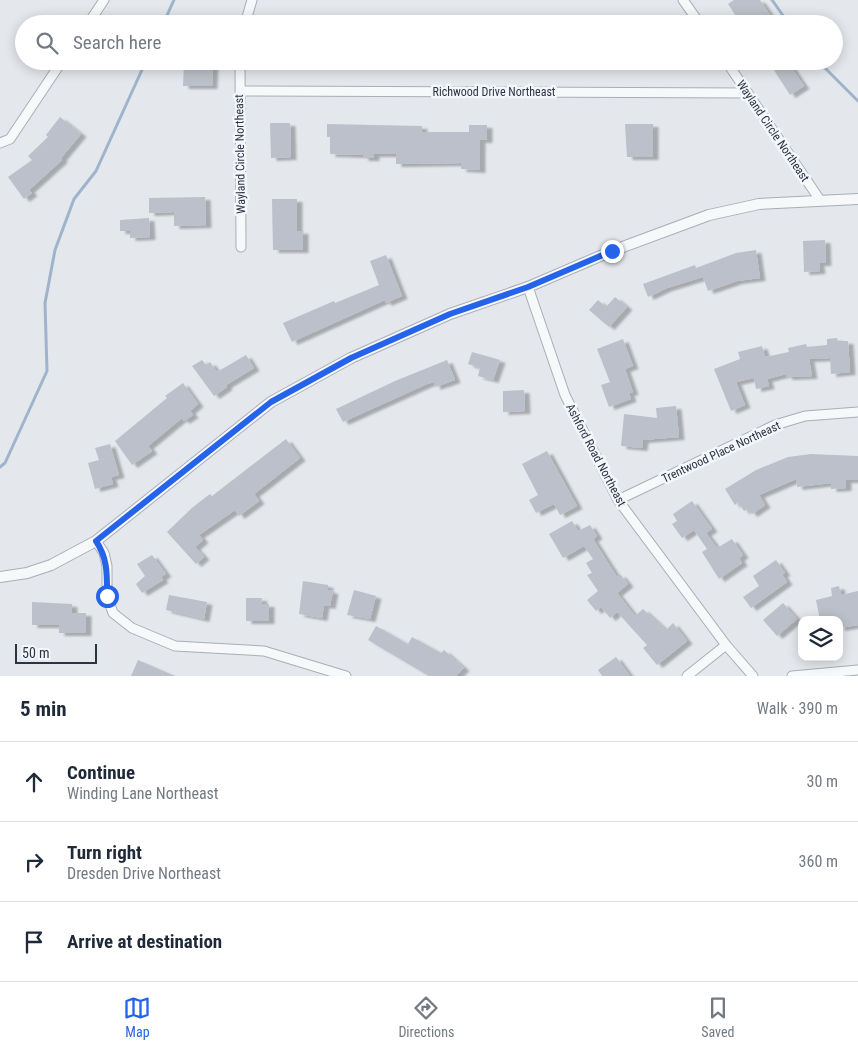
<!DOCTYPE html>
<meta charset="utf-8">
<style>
:root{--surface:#fff;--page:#f2f2f3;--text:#1f2937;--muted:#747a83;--line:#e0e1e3;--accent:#2563eb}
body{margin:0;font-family:"Roboto Condensed",sans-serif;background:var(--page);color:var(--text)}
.controls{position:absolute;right:15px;bottom:15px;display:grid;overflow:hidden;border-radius:10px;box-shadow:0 2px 12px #0003}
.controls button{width:45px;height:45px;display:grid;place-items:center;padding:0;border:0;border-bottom:1px solid var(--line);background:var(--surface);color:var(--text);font:25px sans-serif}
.scale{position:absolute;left:15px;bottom:12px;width:82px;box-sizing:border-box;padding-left:5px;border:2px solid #2b3445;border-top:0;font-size:14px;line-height:18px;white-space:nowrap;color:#2b3445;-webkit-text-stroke:4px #f4f6f9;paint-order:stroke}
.stop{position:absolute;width:15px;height:15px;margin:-11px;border:4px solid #2563eb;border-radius:50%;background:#fff}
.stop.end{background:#2563eb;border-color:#fff;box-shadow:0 1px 5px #0008}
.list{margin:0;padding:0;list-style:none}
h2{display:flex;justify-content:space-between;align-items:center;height:65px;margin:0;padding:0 20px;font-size:21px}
h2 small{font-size:16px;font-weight:400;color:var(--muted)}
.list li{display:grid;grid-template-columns:32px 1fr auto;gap:15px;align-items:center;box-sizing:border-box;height:80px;padding:0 20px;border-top:1px solid var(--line)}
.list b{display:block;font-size:19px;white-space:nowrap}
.list p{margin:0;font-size:16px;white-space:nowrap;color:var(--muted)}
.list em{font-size:16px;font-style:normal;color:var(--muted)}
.icon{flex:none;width:28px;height:28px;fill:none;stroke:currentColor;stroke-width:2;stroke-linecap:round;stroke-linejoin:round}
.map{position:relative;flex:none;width:858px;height:676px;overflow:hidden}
.search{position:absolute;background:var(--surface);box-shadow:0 2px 12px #0003;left:15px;right:15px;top:15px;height:55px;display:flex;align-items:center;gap:12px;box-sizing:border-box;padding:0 18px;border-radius:28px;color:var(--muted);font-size:19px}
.sheet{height:305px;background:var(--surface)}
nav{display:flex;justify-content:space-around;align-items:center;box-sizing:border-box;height:70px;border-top:1px solid var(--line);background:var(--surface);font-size:14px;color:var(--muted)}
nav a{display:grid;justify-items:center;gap:2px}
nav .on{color:var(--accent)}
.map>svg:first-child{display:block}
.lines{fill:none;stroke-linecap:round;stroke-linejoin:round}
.stream{stroke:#9fb4cc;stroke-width:3}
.building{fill:#bbc0ca;filter:url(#shadow)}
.minor-casing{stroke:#a9aeb7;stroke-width:11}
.tertiary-casing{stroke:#a9aeb7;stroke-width:12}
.minor{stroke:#f7f8fa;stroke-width:9}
.tertiary{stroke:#f7f8fa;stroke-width:10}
.route{stroke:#2563eb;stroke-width:6}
.labels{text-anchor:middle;stroke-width:5;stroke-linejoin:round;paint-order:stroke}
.street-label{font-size:12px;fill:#2b3445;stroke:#f4f6f9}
</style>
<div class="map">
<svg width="858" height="676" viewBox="0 0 858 676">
<defs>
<filter id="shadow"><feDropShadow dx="5.5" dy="3" stdDeviation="1" flood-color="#0004"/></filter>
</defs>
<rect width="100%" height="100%" fill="#e4e7ec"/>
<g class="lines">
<path class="stream" d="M772 0 789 24
M163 24 174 0
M818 61 858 101
M0 467 5 463 47 371 45 303 55 250 74 199 96 171 146 61"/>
</g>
<path class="building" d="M734 0H760L776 24H741L728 4Z
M184 61H213L212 86H183Z
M768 61H787L804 86 790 95Z
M60 117 81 134 61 158 62 160 29 190 32 193 24 199 8 177 32 160 28 156 48 137 46 135Z
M270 123H290L291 157 271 158Z
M327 124 422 126V132H469V125H487V140H480V170L461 169V163L396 164V154H374V158H363V155L330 154V137H327Z
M625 124H653V157H627Z
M205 197 206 225 174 226V212L149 213V198Z
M272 199H297V231H303V250H273Z
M149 218 150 237 130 238V231H120V220Z
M825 240 826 263H819L820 271 804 272 803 241Z
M756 250 760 278 737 281 708 291 703 277 667 288 648 297 643 284 695 265 696 268 736 253Z
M386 255 402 296 386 303 385 300 292 342 283 323 334 301 335 303 379 285 370 261Z
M615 297 627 307 609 327 589 310 598 300 606 307Z
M837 338 838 341H848L850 372 831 374 830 358 809 359 812 376 787 377 786 374 767 379 769 386 756 389 754 378 736 382 745 405 731 411 714 369 740 359 738 352 762 346 765 357 789 352 788 348 806 344 807 347 827 345V339Z
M623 339 633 366 625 369 633 392 629 393 631 399 609 407 601 385 610 382 597 349Z
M472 352 500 360 493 380 478 376 480 368 468 364Z
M246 355 254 368 226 385 227 387 214 396 192 366 202 360 206 365 210 362 217 372Z
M447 360 455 380 435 387 434 382 427 384 343 422 336 409 395 381Z
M183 383 198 404 190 411 193 415 184 421 182 418 148 446 152 451 132 465 115 441 167 398 165 396Z
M524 390 525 411 503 412V391Z
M676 406 679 437 643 440 642 448 621 446 624 414 657 418 656 408Z
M286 439 300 458 254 494 259 501 239 516 235 510 199 535 203 540 195 547 204 557 196 564 167 532 193 507 210 494 212 496Z
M110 444 119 475 111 477 113 484 95 489 88 463 99 460 95 448Z
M547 451 577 506 560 515 554 504 536 513 529 500 538 495 522 464Z
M811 454 858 456V480H846V488L831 489V483L797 487 796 479 759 495 765 505 752 514 748 509 744 511 738 502 735 505 725 489 756 470 788 457Z
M692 501 712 529 706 533 717 548 732 539 743 555 739 558 742 563 719 579 702 552 707 549 694 530 682 538 672 524 677 521 673 514Z
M572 521 578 531 590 525 597 536 593 539 617 577 620 574 628 584 617 593 635 616 643 609 666 630 673 623 687 641 657 665 643 648 647 645 617 612 610 618 601 607 596 611 587 600 598 591 587 575 592 573 586 563 593 559 584 546 563 558 549 534Z
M152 555 166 574 161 577 163 580 142 593 136 584 145 576 137 564Z
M776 560 785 573 782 574 787 582 751 608 743 597 759 586 753 576Z
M303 581 328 585V590L333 591 330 606 324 605 322 618 299 614Z
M839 586 841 595 858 591V625L839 628V620H820L816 600 832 596 831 588Z
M354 590 376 596 370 619 347 615Z
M169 595 207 602 204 619 166 610Z
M246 598H262L261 604H269V621H246Z
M32 602 72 604V613H86V633H59V625H32Z
M783 603 797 619 777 636 763 620Z
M376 626 408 644 412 637 441 653 444 650 464 668 456 676H429L368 640Z
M616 657 630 676H602L598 670Z
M138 660 175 676H131Z"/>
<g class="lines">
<g class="minor-casing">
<path id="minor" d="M683 0 700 24
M88 24 104 0
M245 24 252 0
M240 61 241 247
M726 61 820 200
M240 91 748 93
M0 143 10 139 62 61
M528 287 565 395 618 500 726 645 753 676
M618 500 775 425 805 416 858 412
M96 541 104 553 107 566V596L113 613 132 628 175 646 264 651 346 676
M687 676 726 645
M792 676 858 670"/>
</g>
<g class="tertiary-casing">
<path id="tertiary" d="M0 577 27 573 51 565 96 541 271 402 351 358 450 314 528 287 612 251 709 215 759 204 858 199"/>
</g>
<use href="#minor" class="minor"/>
<use href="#tertiary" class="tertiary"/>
</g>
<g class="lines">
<path class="route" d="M107 596C107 575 108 559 96 541L271 402 351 358 450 314 528 287 612 251"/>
</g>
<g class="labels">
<g class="street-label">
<text x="494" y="96">Richwood Drive Northeast</text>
<text transform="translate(773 131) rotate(56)" y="4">Wayland Circle Northeast</text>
<text transform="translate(240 154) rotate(-91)" y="4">Wayland Circle Northeast</text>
<text transform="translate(721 452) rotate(-25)" y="4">Trentwood Place Northeast</text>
<text transform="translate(596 455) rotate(62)" y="4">Ashford Road Northeast</text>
</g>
</g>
</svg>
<div class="controls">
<button><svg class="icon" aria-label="layers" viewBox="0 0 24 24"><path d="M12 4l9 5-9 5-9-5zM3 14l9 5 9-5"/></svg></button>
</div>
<div class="scale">50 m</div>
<div class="stop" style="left:107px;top:596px"></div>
<div class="stop end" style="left:612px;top:251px"></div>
<div class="search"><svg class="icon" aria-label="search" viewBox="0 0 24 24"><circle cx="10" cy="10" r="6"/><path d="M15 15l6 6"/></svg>Search here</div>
</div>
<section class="sheet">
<h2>5 min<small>Walk · 390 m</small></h2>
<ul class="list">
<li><svg class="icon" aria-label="ahead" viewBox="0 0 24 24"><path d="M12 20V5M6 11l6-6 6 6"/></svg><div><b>Continue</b><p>Winding Lane Northeast</p></div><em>30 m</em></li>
<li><svg class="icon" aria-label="right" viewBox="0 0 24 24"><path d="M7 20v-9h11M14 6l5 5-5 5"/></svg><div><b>Turn right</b><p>Dresden Drive Northeast</p></div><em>360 m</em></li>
<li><svg class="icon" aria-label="arrive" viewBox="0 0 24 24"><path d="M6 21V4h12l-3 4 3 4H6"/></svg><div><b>Arrive at destination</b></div></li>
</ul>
</section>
<nav>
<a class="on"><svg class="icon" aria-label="map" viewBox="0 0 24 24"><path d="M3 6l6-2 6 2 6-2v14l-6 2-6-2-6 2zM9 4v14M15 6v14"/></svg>Map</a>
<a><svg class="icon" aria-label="directions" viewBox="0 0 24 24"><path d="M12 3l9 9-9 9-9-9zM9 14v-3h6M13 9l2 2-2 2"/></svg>Directions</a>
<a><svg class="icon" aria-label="saved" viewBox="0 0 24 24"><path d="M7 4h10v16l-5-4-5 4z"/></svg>Saved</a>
</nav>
